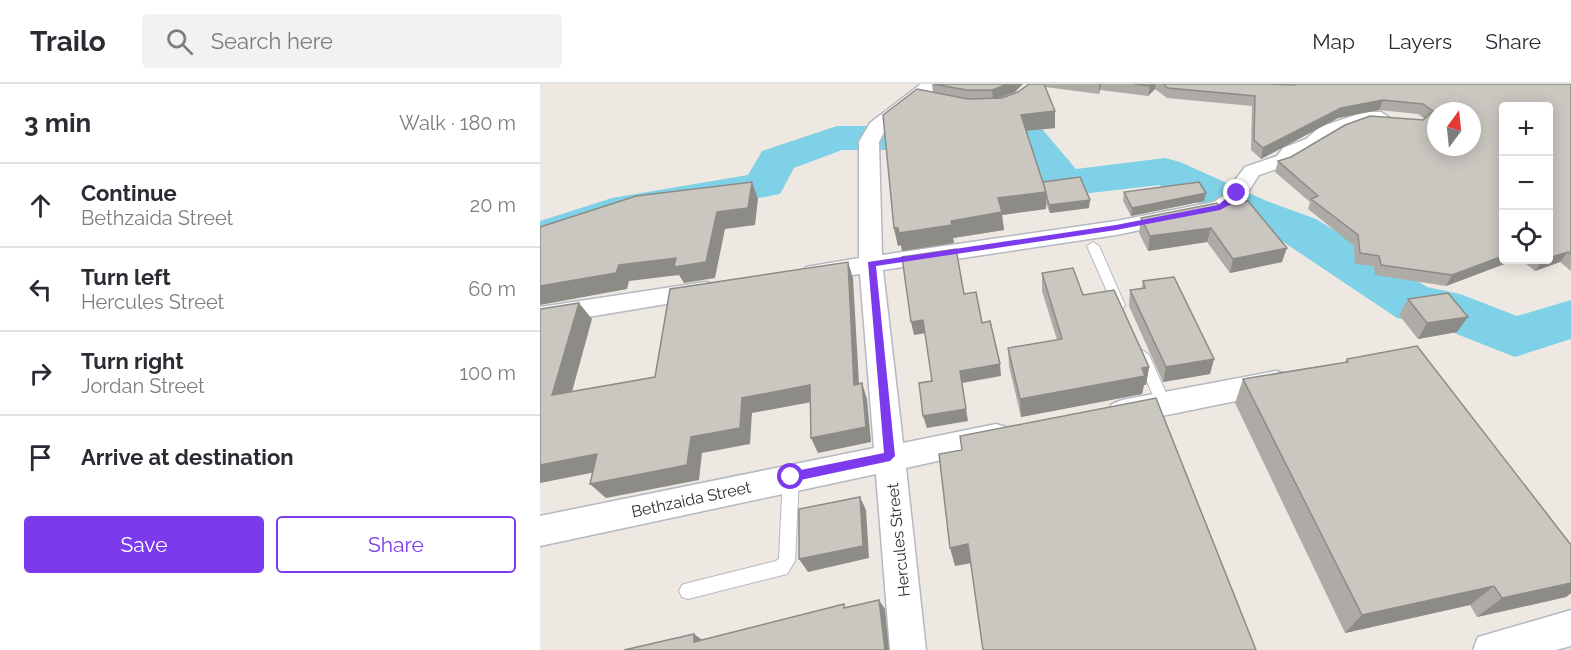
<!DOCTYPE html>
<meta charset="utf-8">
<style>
:root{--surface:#fff;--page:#f2f2f3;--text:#2b2b33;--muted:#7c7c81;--line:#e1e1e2;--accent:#7c3aed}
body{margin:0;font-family:Raleway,sans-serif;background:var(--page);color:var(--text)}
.controls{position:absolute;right:18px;top:18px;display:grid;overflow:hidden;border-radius:6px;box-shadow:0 3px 15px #0003}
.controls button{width:54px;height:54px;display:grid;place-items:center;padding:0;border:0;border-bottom:2px solid var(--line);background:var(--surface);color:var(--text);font:30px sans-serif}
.compass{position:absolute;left:887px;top:18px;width:54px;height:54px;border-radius:50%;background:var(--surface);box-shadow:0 3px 15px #0003;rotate:15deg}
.stop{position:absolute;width:18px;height:18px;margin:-14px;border:4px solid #7c3aed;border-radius:50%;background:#fff}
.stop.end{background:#7c3aed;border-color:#fff;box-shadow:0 2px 6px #0008}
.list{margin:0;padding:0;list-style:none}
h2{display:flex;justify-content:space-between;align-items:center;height:78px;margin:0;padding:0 24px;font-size:26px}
h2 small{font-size:20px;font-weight:400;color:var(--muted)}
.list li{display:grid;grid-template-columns:39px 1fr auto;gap:18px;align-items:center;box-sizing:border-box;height:84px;padding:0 24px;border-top:2px solid var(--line)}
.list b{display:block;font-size:22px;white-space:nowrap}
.list p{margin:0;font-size:20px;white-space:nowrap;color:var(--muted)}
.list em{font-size:20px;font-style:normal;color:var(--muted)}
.actions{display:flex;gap:12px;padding:18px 24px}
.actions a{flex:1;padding:14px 0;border:2px solid var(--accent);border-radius:6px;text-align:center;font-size:21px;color:var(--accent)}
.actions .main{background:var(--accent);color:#fff}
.icon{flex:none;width:33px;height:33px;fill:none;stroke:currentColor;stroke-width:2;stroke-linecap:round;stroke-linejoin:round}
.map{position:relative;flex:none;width:1031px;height:566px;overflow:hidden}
header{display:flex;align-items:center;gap:36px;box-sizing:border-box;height:84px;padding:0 30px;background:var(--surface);border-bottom:2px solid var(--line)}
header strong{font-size:28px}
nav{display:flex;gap:33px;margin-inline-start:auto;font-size:21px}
.search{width:420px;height:54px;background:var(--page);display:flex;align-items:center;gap:15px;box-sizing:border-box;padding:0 21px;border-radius:6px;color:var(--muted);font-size:22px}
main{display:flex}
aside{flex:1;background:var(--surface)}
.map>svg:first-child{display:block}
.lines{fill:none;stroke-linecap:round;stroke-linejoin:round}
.river{fill:#7ed1e6;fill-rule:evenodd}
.lane-casing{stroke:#b5b8c0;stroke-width:2}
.street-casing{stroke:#b5b8c0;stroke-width:3}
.lane{fill:#fff;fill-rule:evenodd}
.street{fill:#fff;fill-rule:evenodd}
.wall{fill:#aeaaa5}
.shaded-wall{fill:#8d8b86}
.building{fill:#cac6c0;stroke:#8d8b86;stroke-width:1.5;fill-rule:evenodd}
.route{fill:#7c3aed}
.labels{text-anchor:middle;stroke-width:5;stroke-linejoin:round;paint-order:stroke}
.street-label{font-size:16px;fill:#2e2e2e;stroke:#fff}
</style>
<header>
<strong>Trailo</strong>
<div class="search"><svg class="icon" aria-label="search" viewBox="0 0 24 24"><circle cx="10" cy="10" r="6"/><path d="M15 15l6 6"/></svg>Search here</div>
<nav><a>Map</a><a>Layers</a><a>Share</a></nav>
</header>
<main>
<aside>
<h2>3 min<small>Walk · 180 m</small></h2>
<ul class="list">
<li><svg class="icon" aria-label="ahead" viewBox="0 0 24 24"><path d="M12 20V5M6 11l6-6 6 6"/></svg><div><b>Continue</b><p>Bethzaida Street</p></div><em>20 m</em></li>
<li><svg class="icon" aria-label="left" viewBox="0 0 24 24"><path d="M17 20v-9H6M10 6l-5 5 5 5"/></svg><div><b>Turn left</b><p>Hercules Street</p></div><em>60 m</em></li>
<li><svg class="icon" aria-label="right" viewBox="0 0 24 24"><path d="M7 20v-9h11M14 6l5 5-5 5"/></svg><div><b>Turn right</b><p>Jordan Street</p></div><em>100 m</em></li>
<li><svg class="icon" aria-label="arrive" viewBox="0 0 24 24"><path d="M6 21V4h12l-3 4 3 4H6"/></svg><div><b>Arrive at destination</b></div></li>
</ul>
<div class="actions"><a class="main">Save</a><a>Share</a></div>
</aside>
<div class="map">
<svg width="1031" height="566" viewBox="0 0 1031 566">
<rect width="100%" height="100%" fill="#eee8e2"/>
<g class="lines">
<path class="river" d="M297 42H488L502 45 536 85 625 74 640 78 729 118 776 135 887 203 920 210 977 232 1031 216V255L975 273 894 241 857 234 742 157 619 101 525 112 510 108 476 66H302L254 84 240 110 82 140 0 168V137L72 114 208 91 222 67Z"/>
<g class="lane-casing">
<path id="lane" d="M553 158 559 162 585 221 583 224H575L573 221 547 162Z
M602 266 609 271 631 320 629 324H619L617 320 595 271Z
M251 386 256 388 259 393 255 477 247 490 148 515 142 513 139 507 142 501 148 499 236 477 239 474 243 393 246 388Z"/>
</g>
<g class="street-casing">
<path id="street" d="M381 0H401L345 46 339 58 342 171 576 137 674 118 683 112 705 83 737 72 743 64 766 55 780 43 824 28H841L850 34 848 38 826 40 794 51 780 63 757 72 751 80 719 91 699 122 688 128 576 151 343 186 363 359 456 340 466 343 471 352 466 361 456 364 366 384 386 566H350L336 390 0 462V432L334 364 320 190 274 197 266 195 262 189 266 183 319 174V58L330 39Z
M165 198 174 200 177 206 174 212 0 241V223Z
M736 287 746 290 750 298 746 306 736 309 582 340 572 336 568 328 572 320 582 316Z
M1031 526V562L1016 566H933L938 553Z"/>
</g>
<use href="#lane" class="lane"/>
<use href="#street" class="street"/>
</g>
<path class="wall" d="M392 0 475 8 459 14 504 0H730L753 1 1031 0V187L1020 178 995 187 981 176H1008V22L963 176H975L906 202 835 191 834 182 815 180 814 162 768 125 770 118 735 88 738 77 883 36 884 34 878 30 839 26 798 34 721 75 711 66 712 22 627 14 615 5 608 12 560 6 559 10 505 3 515 27V44L486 47 503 98 549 124 510 129 506 120V125L462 131 464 146 413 154 414 159 362 167 361 161 358 162 354 144 393 8Z
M584 108 664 117 591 132 583 117Z
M679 122 742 178 690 189 667 158 608 167 599 149 601 134Z
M502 189 543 211 609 283 606 301H604L602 310 481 333 469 282 468 264 517 256 502 207Z
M603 197 674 275 670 290 623 298 589 222 590 206 602 204Z
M868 215 917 248 878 255 859 231Z
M807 275 1031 461V509L1026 513 937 533 930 521 805 549 695 319 703 295 805 278Z"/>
<path class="shaded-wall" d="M468 0H483L475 8 453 16 452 6Z
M559 0H561L560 6 559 10Z
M611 0H616L615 5 608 12 610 2Z
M843 16 839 26 798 34 721 75 723 64 801 24Z
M515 27V44L482 47 481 31Z
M212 98 218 115 215 141 185 145 175 194 144 199 139 191 89 197 87 205 0 221V202L79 181 136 174 177 128Z
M506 108V125L462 131 464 146 413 154 414 159 362 167 361 161 358 162 354 144 411 137 458 114Z
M666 109 664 117 591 132 592 124Z
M550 116 549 124 510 129 509 121Z
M671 144 667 158 608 167 610 152Z
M747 164 742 178 690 189 693 175Z
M1028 168 1020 178 995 187 1003 176H1008V174Z
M963 172V176H975L906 202 912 191Z
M308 178 313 194 320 317 314 301Z
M39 219 52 235 27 326 12 311Z
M928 233 917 248 878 255 887 239Z
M383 236 386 249 374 251 371 238Z
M674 275 670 290 623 298 626 283Z
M460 280 461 292 422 299 420 287Z
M609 283 606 301H604L602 310 481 333 480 315Z
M322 299 327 315 331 358 278 369 271 354Z
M270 301 277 317 212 329 210 360 162 369 159 396 66 414 50 400 202 314Z
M426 325 428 337 387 344 383 332Z
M57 370 71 385 0 399V381Z
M320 413 326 426 329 474 268 488 259 475Z
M428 460 432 479 415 482 410 464Z
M1031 499V509L1026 513 937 533 962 514Z
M954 502 930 521 805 549 822 531Z
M339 516 345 525 349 566H345Z
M154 550 165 558H154Z"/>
<path class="building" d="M393 0H468L452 6H427Z
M489 0H504L515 27 481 31 506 108 458 114 462 128 411 137 412 141 359 149 358 144H354L343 31 377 5 428 15 462 14 478 8Z
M594 0H611L610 2Z
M623 0H730L753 1 757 0H1031V170L1028 168 1008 174V22H963V172L912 191 841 181 839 172 820 169 818 151 771 115 778 112 738 77 751 73 805 41 830 32 883 36 893 27 883 20 843 16 801 24 723 64 714 56 715 12 628 4ZM896 27H932V63H896Z
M540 93 550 116 509 121 503 98Z
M212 98 208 124 177 128 166 178 134 183 136 174 79 181 76 189 0 202V143L96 112Z
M659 98 666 109 592 124 584 108Z
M708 117 747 164 693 175 671 144 610 152 601 134 677 119 679 122Z
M416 165 424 210 436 208 442 239 450 237 460 280 420 287 426 325 383 332 379 299 392 297 383 236 371 238 362 173Z
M308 178 314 301 322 299 326 343 271 354 270 301 202 314 200 344 151 353 147 381 50 400 57 370 0 381V225L39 219 12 311 115 293 130 205Z
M533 184 543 211 574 206 609 283 602 284 605 292 480 315 468 264 522 255 502 189Z
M634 193 674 275 626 283 590 206 605 204 603 197Z
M908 209 928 233 887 239 868 215Z
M877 262 1031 461V499L962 514 954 502 822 531 703 295 808 278 807 275Z
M616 314 716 566H443L428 460 410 464 399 370 422 366 420 352Z
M320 413 323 462 259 475V425Z
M339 516 345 566H84L154 550V558L304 520V524Z"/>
<path class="route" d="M697 106 701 109 693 119 680 126 576 146 336 182 355 372 350 377 251 398 247 397V390L251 388 344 369 328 178 576 141 678 121Z"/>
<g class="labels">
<g class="street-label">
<text transform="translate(151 415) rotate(-12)" y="6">Bethzaida Street</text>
<text transform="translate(358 456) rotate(-96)" y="6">Hercules Street</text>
</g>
</g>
</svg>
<div class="controls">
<button>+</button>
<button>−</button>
<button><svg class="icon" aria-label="locate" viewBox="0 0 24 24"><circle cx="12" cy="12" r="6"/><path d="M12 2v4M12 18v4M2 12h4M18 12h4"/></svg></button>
</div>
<svg class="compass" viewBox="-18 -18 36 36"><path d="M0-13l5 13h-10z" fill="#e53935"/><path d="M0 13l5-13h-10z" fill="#7c7c81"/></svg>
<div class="stop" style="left:251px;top:393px"></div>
<div class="stop end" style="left:697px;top:109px"></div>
</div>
</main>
